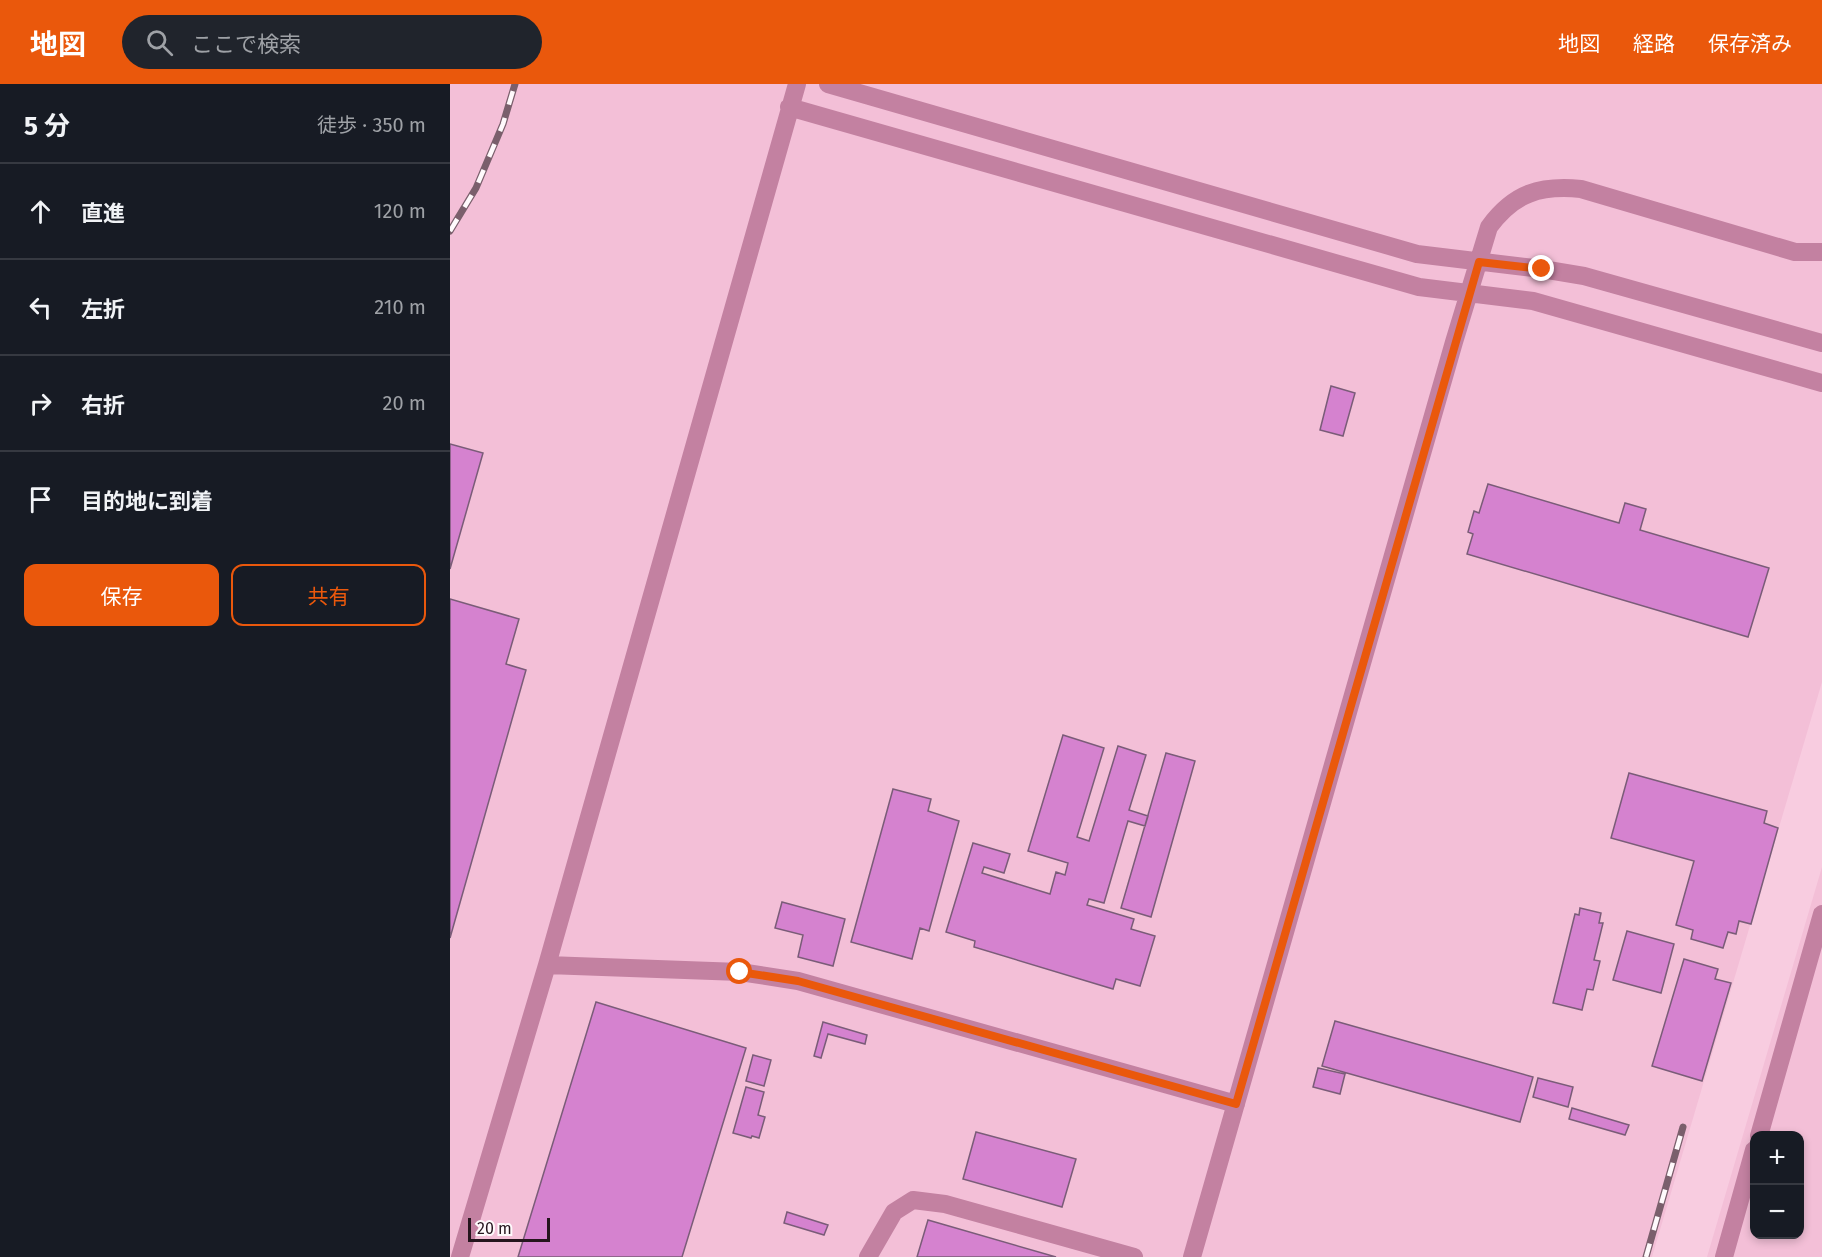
<!DOCTYPE html>
<html lang="ja">
<meta charset="utf-8">
<style>
:root{--surface:#171b24;--page:#20242c;--text:#f1f3f6;--muted:#9ea1a6;--line:#363941;--accent:#ea580c}
body{margin:0;font-family:"Fira Sans","Noto Sans JP",sans-serif;background:var(--page);color:var(--text)}
.controls{position:absolute;right:18px;bottom:18px;display:grid;overflow:hidden;border-radius:12px;box-shadow:0 3px 9px #0003}
.controls button{width:54px;height:54px;display:grid;place-items:center;padding:0;border:0;border-bottom:2px solid var(--line);background:var(--surface);color:var(--text);font:30px sans-serif}
.scale{position:absolute;left:18px;bottom:15px;width:82px;box-sizing:border-box;padding-left:6px;border:3px solid #25151d;border-top:0;font-size:16px;line-height:21px;white-space:nowrap;color:#25151d;-webkit-text-stroke:4px #fffafc;paint-order:stroke}
.stop{position:absolute;width:18px;height:18px;margin:-14px;border:4px solid #ea580c;border-radius:50%;background:#fff}
.stop.end{background:#ea580c;border-color:#fff;box-shadow:0 2px 6px #0008}
.list{margin:0;padding:0;list-style:none}
h2{display:flex;justify-content:space-between;align-items:center;height:78px;margin:0;padding:0 24px;font-size:26px}
h2 small{font-size:20px;font-weight:400;color:var(--muted)}
.list li{display:grid;grid-template-columns:39px 1fr auto;gap:18px;align-items:center;box-sizing:border-box;height:96px;padding:0 24px;border-top:2px solid var(--line)}
.list b{display:block;font-size:22px;white-space:nowrap}
.list em{font-size:20px;font-style:normal;color:var(--muted)}
.actions{display:flex;gap:12px;padding:18px 24px}
.actions a{flex:1;padding:14px 0;border:2px solid var(--accent);border-radius:12px;text-align:center;font-size:21px;color:var(--accent)}
.actions .main{background:var(--accent);color:#fff}
.icon{flex:none;width:33px;height:33px;fill:none;stroke:currentColor;stroke-width:2;stroke-linecap:round;stroke-linejoin:round}
.map{position:relative;flex:none;width:1372px;height:1173px;overflow:hidden}
header{display:flex;align-items:center;gap:36px;box-sizing:border-box;height:84px;padding:0 30px;background:var(--accent);color:#fff}
header strong{font-size:28px}
nav{display:flex;gap:33px;margin-inline-start:auto;font-size:21px}
.search{width:420px;height:54px;background:var(--page);display:flex;align-items:center;gap:15px;box-sizing:border-box;padding:0 21px;border-radius:33px;color:var(--muted);font-size:22px}
main{display:flex}
aside{flex:1;background:var(--surface)}
.map>svg:first-child{display:block}
.built{fill:#f3bfd7;fill-rule:evenodd}
.building{fill:#d582cf;stroke:#7a5c78;stroke-width:1.5}
.lines{fill:none;stroke-linecap:round;stroke-linejoin:round}
.minor{stroke:#c381a1;stroke-width:18}
.rail-casing{stroke:#7a5f6c;stroke-width:7}
.rail{stroke:#fffafc;stroke-width:4.5;stroke-dasharray:14;stroke-linecap:butt}
.route{stroke:#ea580c;stroke-width:8}
</style>
<header>
<strong>地図</strong>
<div class="search"><svg class="icon" aria-label="search" viewBox="0 0 24 24"><circle cx="10" cy="10" r="6"/><path d="M15 15l6 6"/></svg>ここで検索</div>
<nav><a>地図</a><a>経路</a><a>保存済み</a></nav>
</header>
<main>
<aside>
<h2>5 分<small>徒歩 · 350 m</small></h2>
<ul class="list">
<li><svg class="icon" aria-label="ahead" viewBox="0 0 24 24"><path d="M12 20V5M6 11l6-6 6 6"/></svg><div><b>直進</b></div><em>120 m</em></li>
<li><svg class="icon" aria-label="left" viewBox="0 0 24 24"><path d="M17 20v-9H6M10 6l-5 5 5 5"/></svg><div><b>左折</b></div><em>210 m</em></li>
<li><svg class="icon" aria-label="right" viewBox="0 0 24 24"><path d="M7 20v-9h11M14 6l5 5-5 5"/></svg><div><b>右折</b></div><em>20 m</em></li>
<li><svg class="icon" aria-label="arrive" viewBox="0 0 24 24"><path d="M6 21V4h12l-3 4 3 4H6"/></svg><div><b>目的地に到着</b></div></li>
</ul>
<div class="actions"><a class="main">保存</a><a>共有</a></div>
</aside>
<div class="map">
<svg width="1372" height="1173" viewBox="0 0 1372 1173">
<rect width="100%" height="100%" fill="#f8cce0"/>
<path class="built" d="M0 0H1372V598L1202 1173H0Z
M1372 783V1173H1257ZM1304 1052H1350V1150H1304Z"/>
<path class="building" d="M881 302 905 309 893 352 870 346Z
M0 360 33 369 0 485Z
M1038 400 1169 439 1175 419 1196 425 1190 446 1319 484 1298 553 1017 470 1023 450 1018 448 1024 427 1029 429Z
M0 515 69 535 56 580 76 586 0 854Z
M613 651 654 664 627 753 639 757 668 662 696 671 679 726 698 732 695 742 678 737 654 819 639 815 637 821 684 835 681 845 705 852 690 902 666 895 663 905 524 863 525 857 496 848 523 759 560 770 554 789 534 783 532 789 600 810 606 788 615 791 618 779 578 767Z
M716 669 745 677 701 833 671 824Z
M1179 689 1317 727 1314 739 1328 744 1301 840 1289 837 1286 850 1278 848 1273 864 1241 855 1243 846 1226 841 1244 777 1161 754Z
M443 705 481 715 478 727 509 737 479 847 470 844 462 875 401 858Z
M332 818 395 835 383 882 348 873 353 851 325 844Z
M1130 824 1151 829 1149 839H1153L1144 876 1150 877 1143 906 1137 905 1132 926 1103 919 1125 830 1129 831Z
M1177 847 1224 860 1211 909 1163 896Z
M1234 875 1268 885 1265 895 1281 899 1252 997 1202 982Z
M146 918 296 964 232 1173H68Z
M885 937 1083 993 1070 1038 872 982Z
M373 938 417 951 415 960 378 950 371 974 364 972Z
M303 971 321 976 314 1002 296 997Z
M868 984 895 990 890 1010 863 1003Z
M1088 994 1123 1003 1118 1023 1083 1013Z
M296 1003 314 1008 308 1031 315 1033 309 1054 302 1052 301 1054 283 1049Z
M1122 1024 1179 1041 1175 1051 1119 1035Z
M526 1048 626 1075 612 1123 513 1095Z
M337 1128 378 1141 374 1151 334 1139Z
M478 1136 606 1173H467Z"/>
<g class="lines">
<path class="minor" d="M378 0 967 170 1092 185 1134 192 1372 259
M339 23 969 203 1083 217 1372 299
M97 881 290 888 348 897 786 1020
M1309 1052 1372 830
M10 1173 97 881 347 0
M418 1173 444 1128 463 1116 495 1120 684 1173
M742 1173 1004 258 1039 143C1064 109 1090 101 1131 105L1345 168H1372
M1274 1173 1304 1066"/>
<g class="rail-casing">
<path id="rail" d="M0 147 26 104 53 40 65 0
M1196 1173 1233 1043"/>
</g>
<use href="#rail" class="rail"/>
</g>
<g class="lines">
<path class="route" d="M290 888 348 897 786 1020 1029 178 1092 185"/>
</g>
</svg>
<div class="controls">
<button>+</button>
<button>−</button>
</div>
<div class="scale">20 m</div>
<div class="stop" style="left:290px;top:888px"></div>
<div class="stop end" style="left:1092px;top:185px"></div>
</div>
</main>
